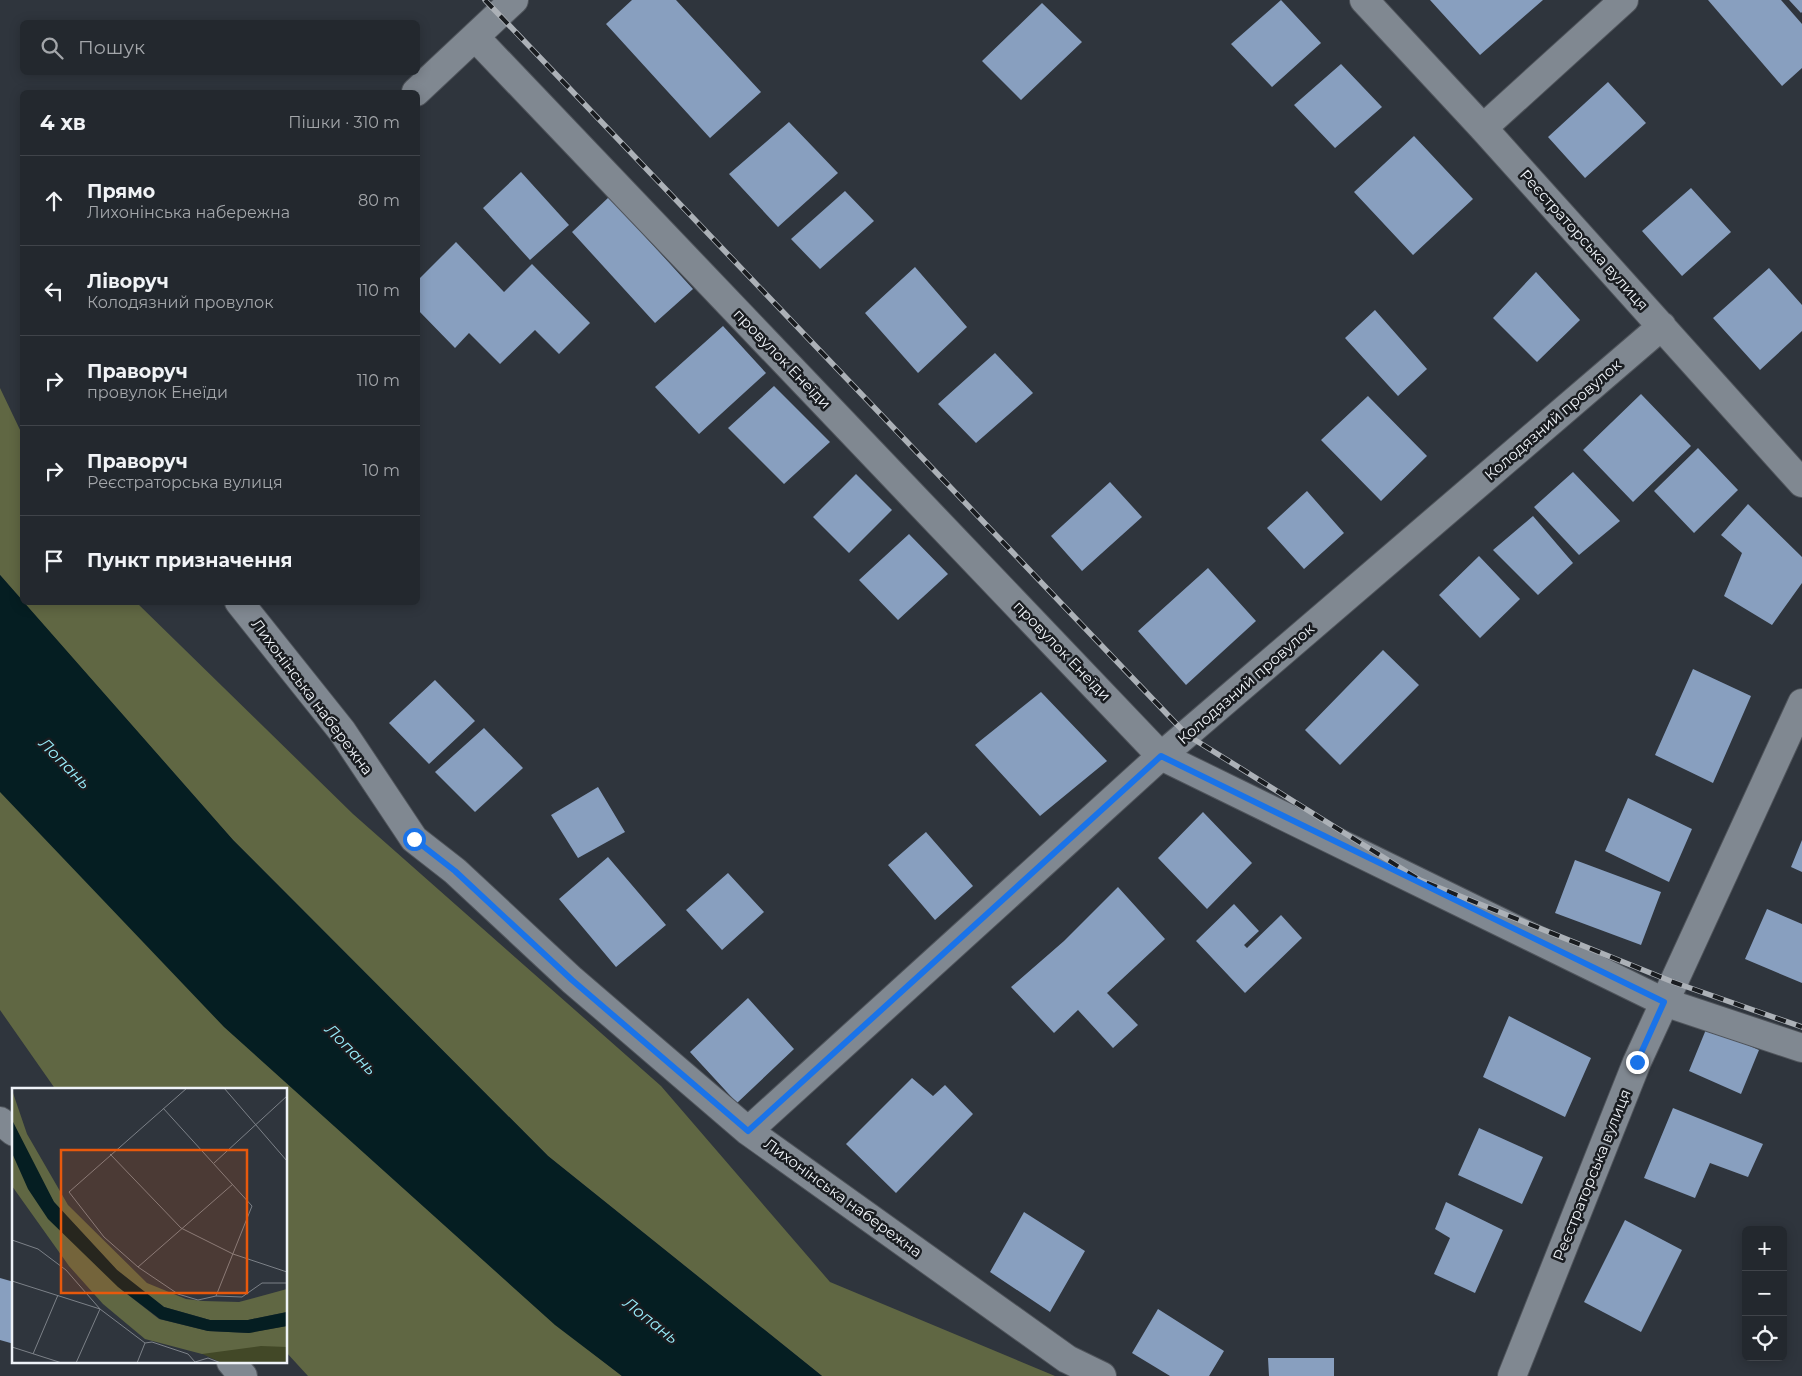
<!DOCTYPE html>
<html lang="uk">
<meta charset="utf-8">
<style>
:root{--surface:#23282e;--page:#2f343a;--text:#f1f3f6;--muted:#a3a6aa;--line:#40444a}
body{margin:0;font-family:Montserrat,sans-serif;background:var(--page);color:var(--text)}
.controls{position:absolute;right:15px;bottom:15px;display:grid;overflow:hidden;border-radius:8px;box-shadow:0 2px 12px #0003}
.controls button{width:45px;height:45px;display:grid;place-items:center;padding:0;border:0;border-bottom:1px solid var(--line);background:var(--surface);color:var(--text);font:25px sans-serif}
.stop{position:absolute;width:15px;height:15px;margin:-11px;border:4px solid #1a73e8;border-radius:50%;background:#fff}
.stop.end{background:#1a73e8;border-color:#fff;box-shadow:0 1px 5px #0008}
.list{margin:0;padding:0;list-style:none}
h2{display:flex;justify-content:space-between;align-items:center;height:65px;margin:0;padding:0 20px;font-size:21px}
h2 small{font-size:16px;font-weight:400;color:var(--muted)}
.list li{display:grid;grid-template-columns:32px 1fr auto;gap:15px;align-items:center;box-sizing:border-box;height:90px;padding:0 20px;border-top:1px solid var(--line)}
.list b{display:block;font-size:19px;white-space:nowrap}
.list p{margin:0;font-size:16px;white-space:nowrap;color:var(--muted)}
.list em{font-size:16px;font-style:normal;color:var(--muted)}
.icon{flex:none;width:28px;height:28px;fill:none;stroke:currentColor;stroke-width:2;stroke-linecap:round;stroke-linejoin:round}
.map{position:relative;flex:none;width:1802px;height:1376px;overflow:hidden}
.search{position:absolute;background:var(--surface);box-shadow:0 2px 12px #0003;left:20px;top:20px;width:400px;height:55px;display:flex;align-items:center;gap:12px;box-sizing:border-box;padding:0 18px;border-radius:8px;color:var(--muted);font-size:19px}
.panel{position:absolute;background:var(--surface);box-shadow:0 2px 12px #0003;left:20px;top:90px;width:400px;height:515px;border-radius:8px}
.map>svg:first-child{display:block}
.forest{fill:#606743}
.water{fill:#051e22}
.building{fill:#889fbf}
.lines{fill:none;stroke-linecap:round;stroke-linejoin:round}
.minor-casing{stroke:#4f545b;stroke-width:30}
.minor{stroke:#808891;stroke-width:28}
.rail-casing{stroke:#acb1b7;stroke-width:5.5}
.rail{stroke:#191c20;stroke-width:4;stroke-dasharray:11;stroke-linecap:butt}
.route{stroke:#1a73e8;stroke-width:6}
.labels{text-anchor:middle;stroke-width:5;stroke-linejoin:round;paint-order:stroke}
.street-label{font-size:15px;fill:#eff3f8;stroke:#191c20}
.water-label{font-size:16px;font-style:italic;fill:#9aeefc;stroke:#191c20}
.inset-road{fill:none;stroke:#7c8188;stroke-width:1}
.view{fill:#e8590c;fill-opacity:0.15;stroke:#e8590c;stroke-width:2.5}
.inset-edge{fill:none;stroke:#eff3f8;stroke-width:2.5}
</style>
<div class="map">
<svg width="1802" height="1376" viewBox="0 0 1802 1376">
<rect width="100%" height="100%" fill="#2f353d"/>
<path class="forest" d="M0 388 22 434V600L0 575Z
M24 603H137L353 814 661 1086 830 1282 1055 1376H822L548 1156 233 840Z
M0 791 590 1351 622 1376H308L286 1352V1090H56L0 1010Z"/>
<path class="water" d="M0 575 233 840 548 1156 822 1376H622L555 1325 224 1027 0 792Z"/>
<path class="building" d="M632 0H676L761 92 710 138 606 24Z
M1281 0 1321 43 1272 87 1231 44Z
M1430 0H1543L1480 55Z
M1708 0H1781L1802 24V68L1782 86Z
M1789 0H1802V12L1801 13Z
M1042 3 1082 42 1021 100 982 61Z
M1341 64 1382 107 1335 148 1294 105Z
M1608 82 1646 123 1585 178 1548 137Z
M789 122 838 173 778 227 729 174Z
M1414 136 1473 199 1413 255 1354 192Z
M521 172 569 225 530 260 483 208Z
M1691 188 1731 232 1682 276 1642 231Z
M845 191 874 221 820 269 791 239Z
M609 197 693 289 655 323 572 232Z
M456 242 504 292 532 264 590 323 559 354 535 330 500 364 469 333 455 348 418 310V280Z
M915 267 967 327 918 373 865 313Z
M1769 268 1802 305V331L1760 370 1713 318Z
M1536 272 1580 320 1537 362 1493 318Z
M1375 310 1427 369 1398 396 1345 338Z
M723 326 766 373 699 434 655 387Z
M995 353 1033 393 976 443 938 404Z
M774 386 830 442 784 484 728 428Z
M1641 394 1691 446 1633 502 1583 450Z
M1368 396 1427 456 1381 501 1321 440Z
M1698 448 1738 490 1694 533 1654 491Z
M1573 472 1620 521 1579 555 1534 507Z
M856 474 892 510 849 553 813 517Z
M1110 482 1142 517 1082 571 1051 536Z
M1307 491 1344 533 1304 569 1267 528Z
M1748 504 1802 557V583L1772 625 1724 596 1742 553 1721 535Z
M1533 516 1573 563 1538 595 1493 550Z
M909 534 948 574 898 620 859 580Z
M1479 556 1520 599 1480 638 1439 595Z
M1208 568 1256 621 1186 685 1138 631Z
M1383 650 1419 685 1340 765 1305 730Z
M1693 669 1751 696 1713 783 1655 755Z
M435 680 475 721 429 764 389 723Z
M1041 692 1107 761 1040 816 975 745Z
M484 728 523 768 475 812 435 772Z
M598 787 625 832 578 858 551 815Z
M1628 798 1692 829 1669 882 1605 851Z
M1203 812 1252 863 1207 909 1158 858Z
M926 832 973 886 935 920 888 865Z
M1802 840V872L1791 867Z
M608 857 666 925 616 967 559 899Z
M1575 860 1661 892 1641 945 1555 913Z
M728 873 764 912 722 950 686 910Z
M1118 887 1165 939 1107 993 1138 1025 1113 1048 1078 1010 1054 1033 1011 987 1064 941Z
M1234 904 1259 931 1244 945 1247 948 1281 915 1302 938 1245 993 1196 941Z
M1767 909 1802 924V983L1745 959Z
M748 998 794 1049 737 1103 690 1052Z
M1509 1016 1591 1058 1565 1117 1483 1077Z
M1707 1027 1759 1050 1741 1094 1689 1071Z
M912 1078 933 1096 945 1085 973 1114 896 1193 846 1144Z
M1673 1108 1763 1144 1748 1177 1710 1163 1695 1198 1644 1178Z
M1479 1128 1543 1157 1522 1204 1458 1175Z
M1446 1202 1503 1230 1475 1293 1434 1274 1450 1238 1435 1229Z
M1024 1212 1085 1251 1050 1312 990 1272Z
M1625 1220 1682 1250 1641 1332 1584 1302Z
M0 1278 14 1282V1344L0 1340Z
M1158 1309 1224 1351 1209 1376H1170L1132 1353Z
M1268 1358H1334V1376H1269Z"/>
<g class="lines">
<g class="minor-casing">
<path id="minor" d="M1364 0 1483 128 1802 483
M475 37 1161 756 1664 1002 1802 1048
M416 92 514 0
M1483 128 1624 0
M239 602 342 731 414 839 455 871 572 980 748 1131 1067 1359 1102 1376
M0 1121 14 1132
M748 1131 1161 756 1662 326
M231 1362 243 1376
M1512 1376 1637 1062 1802 703"/>
</g>
<use href="#minor" class="minor"/>
<g class="rail-casing">
<path id="rail" d="M485 0 1187 735 1420 880 1673 982 1802 1027"/>
</g>
<use href="#rail" class="rail"/>
</g>
<g class="lines">
<path class="route" d="M414 839 455 871 572 980 748 1131 1161 756 1664 1002 1637 1062"/>
</g>
<g class="labels">
<g class="street-label">
<text transform="translate(1584 240) rotate(48)" y="5">Реєстраторська вулиця</text>
<text transform="translate(782 359) rotate(46)" y="5">провулок Енеїди</text>
<text transform="translate(1553 420) rotate(-41)" y="5">Колодязний провулок</text>
<text transform="translate(1062 651) rotate(46)" y="5">провулок Енеїди</text>
<text transform="translate(1246 684) rotate(-41)" y="5">Колодязний провулок</text>
<text transform="translate(312 697) rotate(53)" y="5">Лихонінська набережна</text>
<text transform="translate(1592 1175) rotate(-68)" y="5">Реєстраторська вулиця</text>
<text transform="translate(843 1198) rotate(36)" y="5">Лихонінська набережна</text>
</g>
<g class="water-label">
<text transform="translate(65 763) rotate(45)" y="6">Лопань</text>
<text transform="translate(351 1049) rotate(45)" y="6">Лопань</text>
<text transform="translate(651 1320) rotate(38)" y="6">Лопань</text>
</g>
</g>
<g transform="translate(12 1088)">
<rect width="275" height="275" fill="#2f353d"/>
<path d="M275 238V275H210L184 263 237 245Z" fill="#424827"/>
<path d="M0 2 15 46 56 117 135 195 174 211 191 213 227 214 275 201V224L236 232H198L152 219 105 182 42 114 24 84 0 32ZM0 65 110 202 147 231 196 243 237 245 275 238V259L249 258 190 266 133 251 91 216 57 178 0 98Z" fill="#606743"/>
<path d="M0 32 42 114 105 182 152 219 198 232H236L275 224V238L237 245 196 243 148 231 106 199 36 131 16 101 0 65Z" fill="#051e22"/>
<path class="inset-road" d="M175 0 57 104 92 149 126 179 166 206 186 212 204 208 230 209 250 195H275M212 0 275 73M151 20 240 118 204 208M98 66 169 140 221 166 275 184M202 75 275 8M0 152 26 161 54 182 88 221 64 275M126 179 221 96M0 193 88 221 133 255 140 254 176 266 183 274 196 270 209 275M0 259 50 275M21 266 46 207M125 275 133 255"/>
<path class="view" d="M49 62H235V205H49Z"/>
<rect width="275" height="275" class="inset-edge"/>
</g>
</svg>
<div class="controls">
<button>+</button>
<button>−</button>
<button><svg class="icon" aria-label="locate" viewBox="0 0 24 24"><circle cx="12" cy="12" r="6"/><path d="M12 2v4M12 18v4M2 12h4M18 12h4"/></svg></button>
</div>
<div class="stop" style="left:414px;top:839px"></div>
<div class="stop end" style="left:1637px;top:1062px"></div>
<div class="search"><svg class="icon" aria-label="search" viewBox="0 0 24 24"><circle cx="10" cy="10" r="6"/><path d="M15 15l6 6"/></svg>Пошук</div>
<section class="panel">
<h2>4 хв<small>Пішки · 310 m</small></h2>
<ul class="list">
<li><svg class="icon" aria-label="ahead" viewBox="0 0 24 24"><path d="M12 20V5M6 11l6-6 6 6"/></svg><div><b>Прямо</b><p>Лихонінська набережна</p></div><em>80 m</em></li>
<li><svg class="icon" aria-label="left" viewBox="0 0 24 24"><path d="M17 20v-9H6M10 6l-5 5 5 5"/></svg><div><b>Ліворуч</b><p>Колодязний провулок</p></div><em>110 m</em></li>
<li><svg class="icon" aria-label="right" viewBox="0 0 24 24"><path d="M7 20v-9h11M14 6l5 5-5 5"/></svg><div><b>Праворуч</b><p>провулок Енеїди</p></div><em>110 m</em></li>
<li><svg class="icon" aria-label="right" viewBox="0 0 24 24"><path d="M7 20v-9h11M14 6l5 5-5 5"/></svg><div><b>Праворуч</b><p>Реєстраторська вулиця</p></div><em>10 m</em></li>
<li><svg class="icon" aria-label="arrive" viewBox="0 0 24 24"><path d="M6 21V4h12l-3 4 3 4H6"/></svg><div><b>Пункт призначення</b></div></li>
</ul>
</section>
</div>
